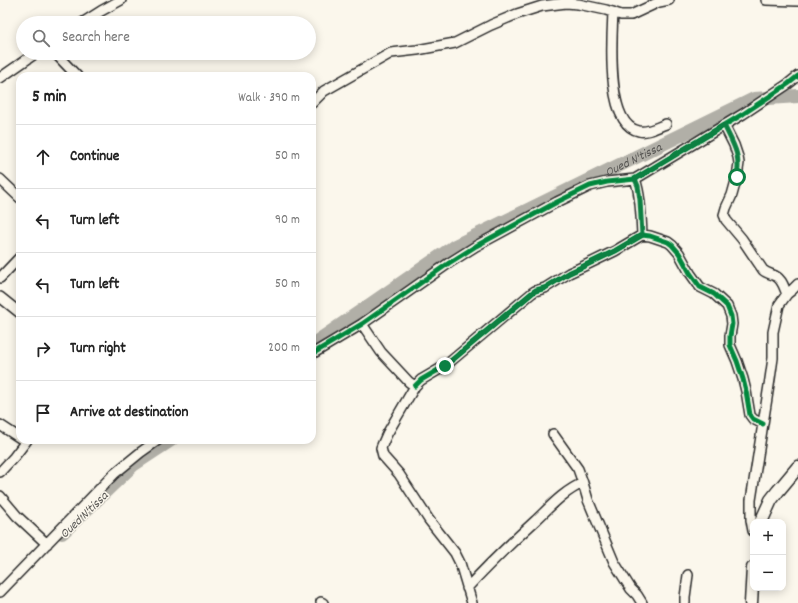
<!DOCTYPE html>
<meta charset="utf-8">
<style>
:root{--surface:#fff;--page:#f2f2f2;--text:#222;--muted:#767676;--line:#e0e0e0}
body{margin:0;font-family:Dekko,sans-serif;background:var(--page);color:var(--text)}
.controls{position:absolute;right:12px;bottom:12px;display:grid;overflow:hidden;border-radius:8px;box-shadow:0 2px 10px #0003}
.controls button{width:36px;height:36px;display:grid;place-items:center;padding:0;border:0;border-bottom:1px solid var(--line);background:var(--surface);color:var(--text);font:20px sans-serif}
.stop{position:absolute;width:12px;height:12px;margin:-9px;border:3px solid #0b8043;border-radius:50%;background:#fff}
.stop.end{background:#0b8043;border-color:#fff;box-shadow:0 1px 4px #0008}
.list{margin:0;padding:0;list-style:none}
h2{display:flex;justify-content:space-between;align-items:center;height:52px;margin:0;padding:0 16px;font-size:17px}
h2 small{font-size:13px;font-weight:400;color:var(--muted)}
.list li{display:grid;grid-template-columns:26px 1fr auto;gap:12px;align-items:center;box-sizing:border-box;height:64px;padding:0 16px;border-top:1px solid var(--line)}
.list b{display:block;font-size:15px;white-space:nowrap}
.list em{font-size:13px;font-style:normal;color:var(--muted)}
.icon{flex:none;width:22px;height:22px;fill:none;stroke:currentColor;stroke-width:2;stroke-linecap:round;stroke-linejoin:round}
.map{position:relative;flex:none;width:798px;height:603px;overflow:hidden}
.search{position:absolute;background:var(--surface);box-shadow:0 2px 10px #0003;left:16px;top:16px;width:300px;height:44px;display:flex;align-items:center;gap:10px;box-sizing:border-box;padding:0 14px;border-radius:22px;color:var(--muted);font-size:15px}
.panel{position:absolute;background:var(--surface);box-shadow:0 2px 10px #0003;left:16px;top:72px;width:300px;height:372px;border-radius:12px}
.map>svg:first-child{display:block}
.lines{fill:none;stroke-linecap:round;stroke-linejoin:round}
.river{stroke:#b1afa7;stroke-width:14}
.minor-casing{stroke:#2b2b2b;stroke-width:12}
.major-casing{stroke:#2b2b2b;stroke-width:15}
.minor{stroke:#fbf7ec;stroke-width:9}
.major{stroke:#fbf7ec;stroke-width:12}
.cycleway-casing{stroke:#fbf7ec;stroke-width:8}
.cycleway{stroke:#00873e;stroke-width:5}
.route{stroke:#0b8043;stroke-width:5}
.labels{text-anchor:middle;stroke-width:3;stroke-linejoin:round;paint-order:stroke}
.water-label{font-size:13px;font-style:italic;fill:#5a5956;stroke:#fbf7ec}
</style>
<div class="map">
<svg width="798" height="603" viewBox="0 0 798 603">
<rect width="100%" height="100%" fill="#fbf7ec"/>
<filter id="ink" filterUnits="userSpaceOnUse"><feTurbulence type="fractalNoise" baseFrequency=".025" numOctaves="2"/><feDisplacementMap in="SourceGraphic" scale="8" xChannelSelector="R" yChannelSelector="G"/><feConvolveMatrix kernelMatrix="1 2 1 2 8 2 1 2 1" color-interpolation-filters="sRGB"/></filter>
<g filter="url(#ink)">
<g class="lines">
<g class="river">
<path id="s1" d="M312 345 455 246 754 99 798 96"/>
<path d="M62 533 133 465 171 440"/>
</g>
<g class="minor-casing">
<path id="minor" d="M766 0 798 1
M613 12C612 37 605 125 639 131 648 133 657 127 666 124
M82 23 101 11 121 0
M55 53 77 76
M0 78 36 53
M312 103 324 91 391 53 417 50 455 43 491 25 517 14 542 6 566 3 578 4 606 10 621 15H631L659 2 669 0
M724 125 734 145 738 157 739 163 737 177 732 195 726 208 724 215 725 217 726 220 742 239 763 270C767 274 773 274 777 277 783 281 784 288 787 294
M0 179 20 198
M635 179C641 195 641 217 642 235
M0 278 20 257
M0 297 20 313
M362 324 381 352 409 382 415 386 387 434 383 443 381 448 383 456 399 474 429 520 455 553 460 563 472 603
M312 354 362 324 449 263 476 246 557 202 590 186 607 182 635 179 743 114 788 84 798 76
M415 386 421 380 445 366 532 293 535 291 545 288 569 273 582 267 615 251 642 235 650 236 668 242 672 245 679 253 690 273 700 287 714 294 727 306 731 316 732 324 730 336V345L737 361 743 379 746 391 750 415 753 419 763 424
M0 425 20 438
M553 434 578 469 583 483 588 500 614 562 631 589 637 595 642 603
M0 472 14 457 27 440
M0 496 17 516 47 544
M753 531 751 520V500L770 379 773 358V332L779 305 787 294 792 290 798 284
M467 588C489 564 512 542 535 521 550 507 564 491 583 483
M0 592 114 474 141 452 158 440
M321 602 323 603
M685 603V597L688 575"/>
</g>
<g class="major-casing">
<path id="major" d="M761 522 771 500 778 491 798 467
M751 603 753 568"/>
</g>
<use href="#minor" class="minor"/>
<use href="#major" class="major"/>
<g class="cycleway-casing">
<path id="cycleway" d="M312 354 362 324 449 263 476 246 557 202 590 186 607 182 635 179 743 114 788 84 798 76
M415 386 421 380 445 366 532 293 535 291 545 288 569 273 582 267 615 251 642 235 650 236 668 242 672 245 679 253 690 273 700 287 714 294 727 306 731 316 732 324 730 336V345L737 361 743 379 746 391 750 415 753 419 763 424"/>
</g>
<use href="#cycleway" class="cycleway"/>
</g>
</g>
<g class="lines" filter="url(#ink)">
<path class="route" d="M445 366 532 293 536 290 545 288 569 273 582 267 615 251 642 235 640 200 638 186 635 179 724 125C733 144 741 154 737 177"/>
</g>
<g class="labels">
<g class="water-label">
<text dy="5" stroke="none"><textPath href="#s1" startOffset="372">Oued N'tissa</textPath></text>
<text transform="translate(83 514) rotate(-44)" y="5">Oued N'tissa</text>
</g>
</g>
</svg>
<div class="controls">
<button>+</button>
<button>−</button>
</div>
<div class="stop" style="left:737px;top:177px"></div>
<div class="stop end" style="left:445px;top:366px"></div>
<div class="search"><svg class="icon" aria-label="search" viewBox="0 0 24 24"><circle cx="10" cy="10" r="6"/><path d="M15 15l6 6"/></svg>Search here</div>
<section class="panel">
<h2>5 min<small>Walk · 390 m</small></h2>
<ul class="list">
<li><svg class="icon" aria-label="ahead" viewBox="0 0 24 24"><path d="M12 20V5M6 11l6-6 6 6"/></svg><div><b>Continue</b></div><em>50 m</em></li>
<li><svg class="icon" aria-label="left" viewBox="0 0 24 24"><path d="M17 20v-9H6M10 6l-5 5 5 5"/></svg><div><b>Turn left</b></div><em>90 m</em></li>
<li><svg class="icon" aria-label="left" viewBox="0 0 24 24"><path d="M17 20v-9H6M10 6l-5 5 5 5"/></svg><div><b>Turn left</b></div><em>50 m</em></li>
<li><svg class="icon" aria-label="right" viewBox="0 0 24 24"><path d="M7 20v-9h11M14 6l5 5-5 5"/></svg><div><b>Turn right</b></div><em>200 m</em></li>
<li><svg class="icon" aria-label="arrive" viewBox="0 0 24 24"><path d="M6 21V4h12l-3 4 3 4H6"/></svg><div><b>Arrive at destination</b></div></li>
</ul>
</section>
</div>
